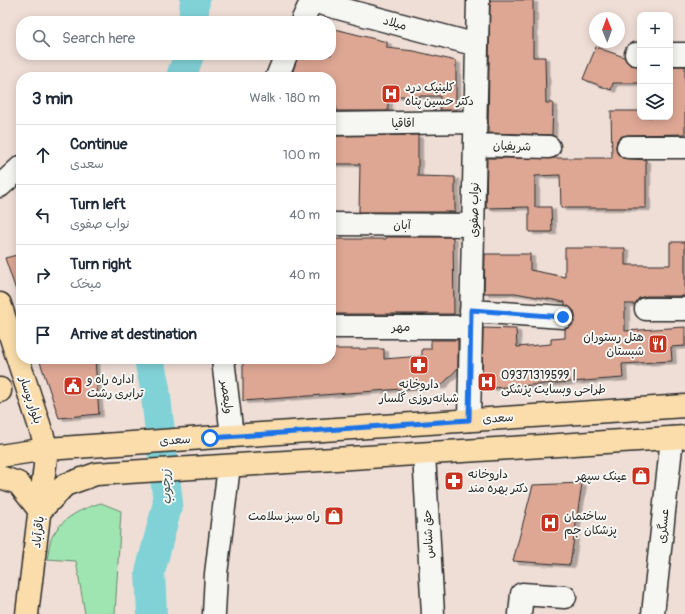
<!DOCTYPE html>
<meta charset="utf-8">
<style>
:root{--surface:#fff;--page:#f2f2f3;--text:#1f2937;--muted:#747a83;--line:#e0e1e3}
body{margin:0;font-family:Pangolin,"Playpen Sans Arabic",sans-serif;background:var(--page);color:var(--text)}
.controls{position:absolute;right:12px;top:12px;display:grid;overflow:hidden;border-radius:8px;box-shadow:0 2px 10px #0003}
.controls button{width:36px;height:36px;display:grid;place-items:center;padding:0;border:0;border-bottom:1px solid var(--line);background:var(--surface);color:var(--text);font:20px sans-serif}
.compass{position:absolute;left:589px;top:12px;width:36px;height:36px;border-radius:50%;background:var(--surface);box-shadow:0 2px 10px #0003;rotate:359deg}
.stop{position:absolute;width:12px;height:12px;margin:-9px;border:3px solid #1a73e8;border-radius:50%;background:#fff}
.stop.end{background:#1a73e8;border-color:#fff;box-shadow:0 1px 4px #0008}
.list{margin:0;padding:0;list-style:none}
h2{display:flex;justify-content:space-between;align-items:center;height:52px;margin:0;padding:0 16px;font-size:17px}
h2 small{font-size:13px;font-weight:400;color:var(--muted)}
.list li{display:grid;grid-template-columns:26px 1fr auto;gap:12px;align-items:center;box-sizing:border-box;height:60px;padding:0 16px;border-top:1px solid var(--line)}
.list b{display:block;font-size:15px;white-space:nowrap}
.list p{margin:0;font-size:13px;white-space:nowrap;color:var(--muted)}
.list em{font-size:13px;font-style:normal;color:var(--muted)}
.icon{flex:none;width:22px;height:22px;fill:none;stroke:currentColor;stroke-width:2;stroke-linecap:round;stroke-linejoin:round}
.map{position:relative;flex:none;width:685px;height:614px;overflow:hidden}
.search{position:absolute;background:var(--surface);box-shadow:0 2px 10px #0003;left:16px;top:16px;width:320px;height:44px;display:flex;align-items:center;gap:10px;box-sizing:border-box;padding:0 14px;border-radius:16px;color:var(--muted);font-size:15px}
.panel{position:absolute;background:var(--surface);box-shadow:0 2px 10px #0003;left:16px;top:72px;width:320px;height:292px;border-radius:16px}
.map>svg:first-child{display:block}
.green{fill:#9fe5b1;stroke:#65886e}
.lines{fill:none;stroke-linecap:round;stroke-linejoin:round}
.river{stroke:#81d2d7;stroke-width:30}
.building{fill:#dea794;stroke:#2b2b2b;filter:url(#shadow)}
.minor-casing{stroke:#2b2b2b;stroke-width:25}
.major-casing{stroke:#2b2b2b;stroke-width:25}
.minor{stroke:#f6f6f2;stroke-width:22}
.major{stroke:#faddab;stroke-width:22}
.route{stroke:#1a73e8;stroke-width:5}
.labels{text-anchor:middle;stroke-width:4;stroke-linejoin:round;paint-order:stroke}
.street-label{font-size:12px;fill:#2b2b2b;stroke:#f6f6f2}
.poi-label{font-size:12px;fill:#2b2b2b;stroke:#f6f6f2;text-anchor:start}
.water-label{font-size:13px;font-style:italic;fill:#405556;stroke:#f6f6f2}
</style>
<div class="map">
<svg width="685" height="614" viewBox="0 0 685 614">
<defs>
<filter id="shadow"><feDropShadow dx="4.5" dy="2.5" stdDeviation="0" flood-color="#0004"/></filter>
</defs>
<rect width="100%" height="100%" fill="#efded6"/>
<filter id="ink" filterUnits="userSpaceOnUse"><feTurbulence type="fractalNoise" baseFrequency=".025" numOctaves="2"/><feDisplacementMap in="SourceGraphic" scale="8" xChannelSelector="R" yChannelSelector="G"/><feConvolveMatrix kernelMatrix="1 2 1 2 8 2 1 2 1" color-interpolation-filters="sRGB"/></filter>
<g filter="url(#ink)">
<path class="green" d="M101 503 121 511 115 614H85L76 561 47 559C49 552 49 541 53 535 63 517 83 508 101 503Z"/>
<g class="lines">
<path class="river" d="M193 21 195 0
M181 77 189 55
M149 359 155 388 168 503 150 572 152 614"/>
</g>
<path class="building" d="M490 0H533V57H545L546 103H553L552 135 488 133Z
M331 28 387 42V48L414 51 456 61V110H440V96H388V111H337L336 106H331V77H291L298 55H331Z
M596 47 624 57 630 65 640 66V83H613L611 90 583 79Z
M670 66H685V134L628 135 622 136 617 140 616 147 617 153 622 158 646 160V208H561L560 175 535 176V207H551L552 232H529V207L486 208 487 158H612L611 111H640V117H670Z
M418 135V176L455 177V212H359L360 164H331V136Z
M386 237H453L454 314H331V239H386Z
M670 242H685V296H646L639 298 635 304H625V331L685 327V346L671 347 672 361 622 364 623 378 492 388 482 383 483 328 516 329 517 347 551 344V339L565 338V329L573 324 575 317 574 311 565 305V302L515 293H484L485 254H530V270L565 277V248H625V265H670Z
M21 254V299H19L5 258Z
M431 340H458V368L441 386 243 401V359H331V349H384V359L422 356V349H431Z
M39 359H95L99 414 59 418Z
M582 483 570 565 513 561 533 485Z"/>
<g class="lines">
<g class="minor-casing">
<path id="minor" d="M312 1 477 45
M302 21 312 0
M636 54H640
M670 54H685
M277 77 286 55
M331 124 476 122
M475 145 549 147
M628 147H685
M0 186 21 167
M331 224 473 225
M646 309H685
M471 311 563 317
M331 327H471
M223 359 232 436
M469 420 478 0
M424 454 433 614
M214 614 216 574 229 466
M520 614 522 594 565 597
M653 614 672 438"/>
</g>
<g class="major-casing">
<path id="major" d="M0 304 47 449 27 614
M0 389V391
M0 456 47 449 232 436 685 406
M0 477 18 483 40 511
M40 511 65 485 96 474 685 437"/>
</g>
<use href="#minor" class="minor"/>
<use href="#major" class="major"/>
</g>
</g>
<g class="lines" filter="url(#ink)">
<path class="route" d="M210 438 469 420 471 310 563 317"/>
</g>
<defs>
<g id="hospital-square" transform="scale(1)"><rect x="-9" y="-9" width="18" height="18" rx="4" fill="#c8321e" stroke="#f6f6f2"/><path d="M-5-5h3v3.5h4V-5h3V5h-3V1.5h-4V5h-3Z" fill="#fff"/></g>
<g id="restaurant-square" transform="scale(1)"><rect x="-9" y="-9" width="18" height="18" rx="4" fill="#c8321e" stroke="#f6f6f2"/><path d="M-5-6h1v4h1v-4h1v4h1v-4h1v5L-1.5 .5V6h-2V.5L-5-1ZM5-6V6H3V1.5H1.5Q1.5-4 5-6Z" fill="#fff"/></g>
<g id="pharmacy-square" transform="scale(1)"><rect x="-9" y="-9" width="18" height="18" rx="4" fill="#c8321e" stroke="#f6f6f2"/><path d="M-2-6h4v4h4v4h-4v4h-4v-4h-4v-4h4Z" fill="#fff"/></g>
<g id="civic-square" transform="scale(1)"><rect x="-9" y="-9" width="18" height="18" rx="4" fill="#c8321e" stroke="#f6f6f2"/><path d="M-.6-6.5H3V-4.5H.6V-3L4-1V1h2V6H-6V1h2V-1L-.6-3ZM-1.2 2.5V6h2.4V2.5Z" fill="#fff"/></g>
<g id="shop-square" transform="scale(1)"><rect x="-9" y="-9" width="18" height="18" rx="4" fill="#c8321e" stroke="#f6f6f2"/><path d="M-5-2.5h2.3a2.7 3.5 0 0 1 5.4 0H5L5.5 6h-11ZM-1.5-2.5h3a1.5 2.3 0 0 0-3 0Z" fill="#fff"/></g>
</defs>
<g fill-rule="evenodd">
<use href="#hospital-square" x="391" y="94"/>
<use href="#restaurant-square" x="658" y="344"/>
<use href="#pharmacy-square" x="419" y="365"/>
<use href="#hospital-square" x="487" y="382"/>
<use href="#civic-square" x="73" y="386"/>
<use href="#shop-square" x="641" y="476"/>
<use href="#pharmacy-square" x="454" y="481"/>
<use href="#shop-square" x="334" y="516"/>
<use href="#hospital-square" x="550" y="523"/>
</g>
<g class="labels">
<g class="street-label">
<text transform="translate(395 23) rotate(15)" y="4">میلاد</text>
<text transform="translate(403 123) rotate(-1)" y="4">اقاقیا</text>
<text transform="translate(512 146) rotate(2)" y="4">شریفیان</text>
<text transform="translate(474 210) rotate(-89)" y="4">نواب صفوی</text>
<text x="402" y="229">آبان</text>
<text x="401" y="331">مهر</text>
<text transform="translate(227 397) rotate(83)" y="4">ولیعصر</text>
<text transform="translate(31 400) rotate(72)" y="4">بلوار بوسار</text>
<text transform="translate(498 418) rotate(-4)" y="4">سعدی</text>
<text transform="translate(175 440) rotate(-4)" y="4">سعدی</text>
<text transform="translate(663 526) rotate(-84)" y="4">عسگری</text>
<text transform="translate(38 532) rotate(-83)" y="4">باقرآباد</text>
<text transform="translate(428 534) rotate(-93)" y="4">حق شناس</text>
</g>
<g class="poi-label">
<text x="405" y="91">کلینیک درد<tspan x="405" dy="14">دکتر حسین پناه</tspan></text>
<text x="644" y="341" text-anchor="end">هتل رستوران<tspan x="644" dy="14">شبستان</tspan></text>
<text x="501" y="379">09371319599 |<tspan x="501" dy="14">طراحی وبسایت پزشکی</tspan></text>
<text x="87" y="383">اداره راه و<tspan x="87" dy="14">ترابری رشت</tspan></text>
<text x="419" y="388" text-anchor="middle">داروخانه<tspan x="419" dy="14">شبانه‌روزی گلسار</tspan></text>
<text x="468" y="478">داروخانه<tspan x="468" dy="14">دکتر بهره مند</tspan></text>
<text x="627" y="480" text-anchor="end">عینک سپهر</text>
<text x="320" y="520" text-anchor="end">راه سبز سلامت</text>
<text x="564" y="520">ساختمان<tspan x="564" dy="14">پزشکان جم</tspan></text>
</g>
<g class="water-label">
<text transform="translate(165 487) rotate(-93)" y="5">زرجوب</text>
</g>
</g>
</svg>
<div class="controls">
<button>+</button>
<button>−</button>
<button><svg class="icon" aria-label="layers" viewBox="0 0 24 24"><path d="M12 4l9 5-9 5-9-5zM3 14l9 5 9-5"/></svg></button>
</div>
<svg class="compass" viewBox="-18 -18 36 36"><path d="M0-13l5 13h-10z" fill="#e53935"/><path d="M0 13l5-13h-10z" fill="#747a83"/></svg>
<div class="stop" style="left:210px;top:438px"></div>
<div class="stop end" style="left:563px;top:317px"></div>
<div class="search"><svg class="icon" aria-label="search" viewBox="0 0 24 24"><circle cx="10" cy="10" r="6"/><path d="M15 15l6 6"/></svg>Search here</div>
<section class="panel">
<h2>3 min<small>Walk · 180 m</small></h2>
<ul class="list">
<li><svg class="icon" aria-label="ahead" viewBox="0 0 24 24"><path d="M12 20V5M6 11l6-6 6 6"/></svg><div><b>Continue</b><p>سعدی</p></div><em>100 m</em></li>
<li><svg class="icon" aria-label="left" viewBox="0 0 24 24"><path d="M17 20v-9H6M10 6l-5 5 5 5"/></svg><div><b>Turn left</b><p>نواب صفوی</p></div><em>40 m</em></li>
<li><svg class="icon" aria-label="right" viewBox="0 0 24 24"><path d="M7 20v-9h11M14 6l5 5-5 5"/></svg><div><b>Turn right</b><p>میخک</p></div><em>40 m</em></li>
<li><svg class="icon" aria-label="arrive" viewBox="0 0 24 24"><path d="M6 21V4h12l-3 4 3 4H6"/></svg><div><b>Arrive at destination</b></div></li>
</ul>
</section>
</div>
